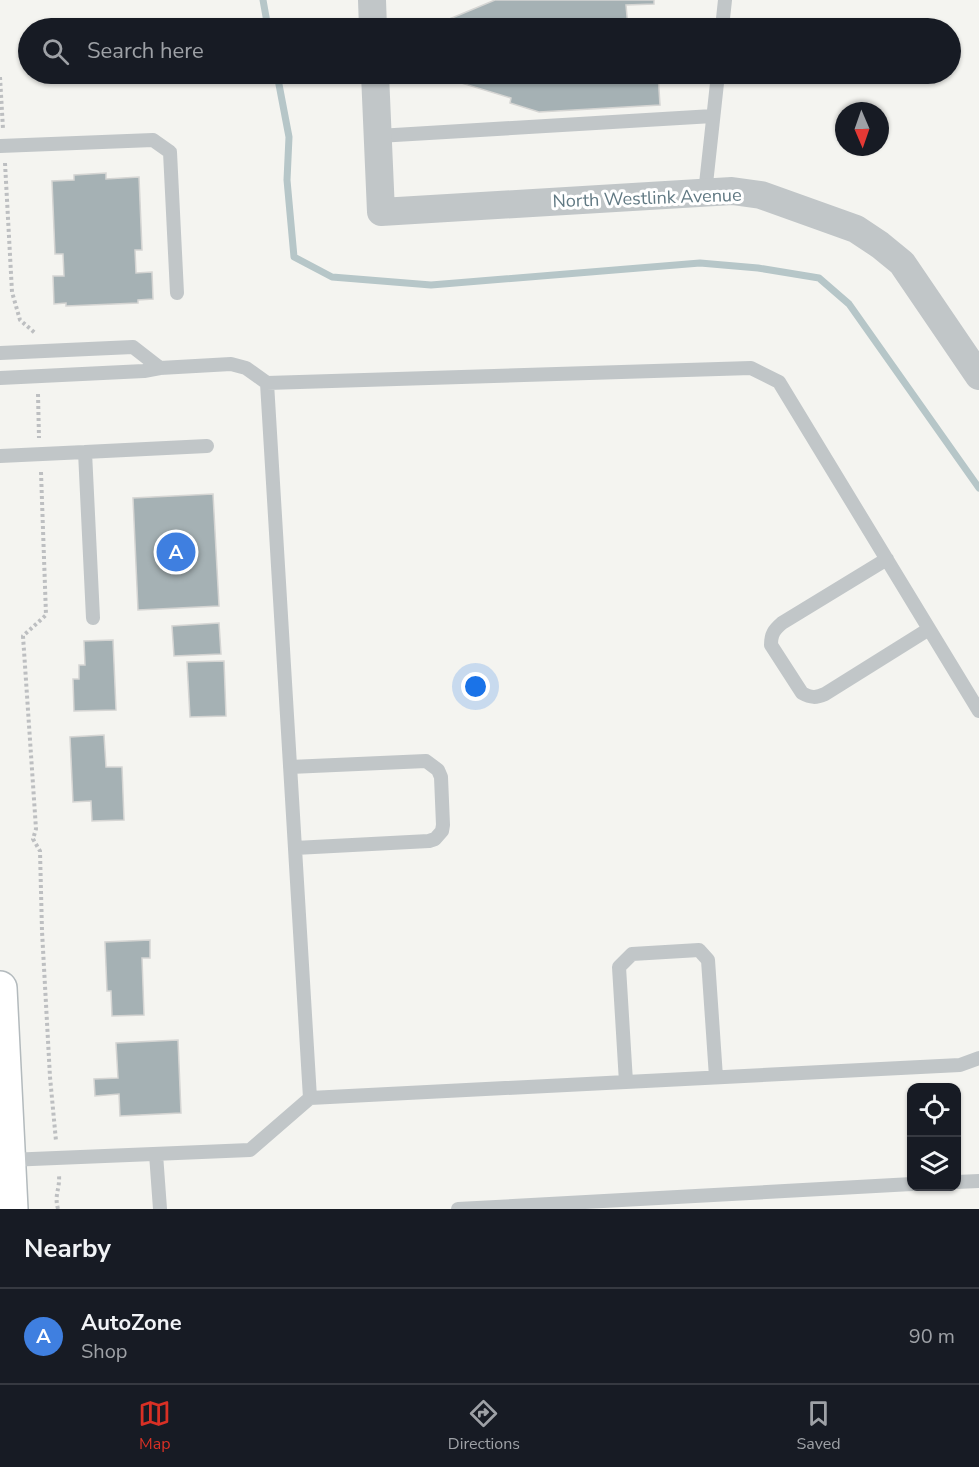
<!DOCTYPE html>
<style>
:root{--surface:#171b24;--page:#242831;--text:#f1f3f6;--muted:#9ea1a6;--line:#363941;--accent:#d93025}
body{margin:0;font-family:"Nunito Sans",sans-serif;background:var(--page);color:var(--text)}
.controls{position:absolute;right:18px;bottom:18px;display:grid;overflow:hidden;border-radius:12px;box-shadow:0 2px 4px #0004}
.controls button{width:54px;height:54px;display:grid;place-items:center;padding:0;border:0;border-bottom:2px solid var(--line);background:var(--surface);color:var(--text);font:30px sans-serif}
.compass{position:absolute;left:835px;top:102px;width:54px;height:54px;border-radius:50%;background:var(--surface);box-shadow:0 2px 4px #0004;rotate:178deg}
.you{position:absolute;left:476px;top:687px;width:21px;height:21px;margin:-15px;border:4px solid #fff;border-radius:50%;background:#1a73e8;box-shadow:0 0 0 9px #1a73e833}
.badge{display:grid;place-items:center;width:39px;height:39px;border-radius:50%;background:var(--accent);color:#fff;font-size:20px;font-weight:700}
.pin{position:absolute;translate:-50% -50%;border:3px solid #fff;box-shadow:0 2px 6px #0006}
.list{margin:0;padding:0;list-style:none}
h2{display:flex;justify-content:space-between;align-items:center;height:78px;margin:0;padding:0 24px;font-size:26px}
h2 small{font-size:20px;font-weight:400;color:var(--muted)}
.list li{display:grid;grid-template-columns:39px 1fr auto;gap:18px;align-items:center;box-sizing:border-box;height:96px;padding:0 24px;border-top:2px solid var(--line)}
.list b{display:block;font-size:22px;white-space:nowrap}
.list p{margin:0;font-size:20px;white-space:nowrap;color:var(--muted)}
.list em{font-size:20px;font-style:normal;color:var(--muted)}
.icon{flex:none;width:33px;height:33px;fill:none;stroke:currentColor;stroke-width:2;stroke-linecap:round;stroke-linejoin:round}
.map{position:relative;flex:none;width:979px;height:1209px;overflow:hidden}
.search{position:absolute;background:var(--surface);box-shadow:0 2px 4px #0004;left:18px;right:18px;top:18px;height:66px;display:flex;align-items:center;gap:15px;box-sizing:border-box;padding:0 21px;border-radius:33px;color:var(--muted);font-size:22px}
.sheet{height:174px;background:var(--surface)}
nav{display:flex;justify-content:space-around;align-items:center;box-sizing:border-box;height:84px;border-top:2px solid var(--line);background:var(--surface);font-size:16px;color:var(--muted)}
nav a{display:grid;justify-items:center;gap:3px}
nav .on{color:var(--accent)}
.map>svg:first-child{display:block}
.lines{fill:none;stroke-linecap:round;stroke-linejoin:round}
.stream{stroke:#b6c6c8;stroke-width:7}
.building{fill:#a5b1b4;stroke:#d5d5d3;stroke-width:1.5}
.secondary-casing{stroke:#b3babd;stroke-width:36}
.path{stroke:#bdbfc1;stroke-width:4;stroke-dasharray:3 3;stroke-linecap:butt}
.lane{stroke:#c1c6c8;stroke-width:14}
.street{stroke:#c1c6c8;stroke-width:28}
.secondary{stroke:#fff;stroke-width:33}
.labels{text-anchor:middle;stroke-width:6;stroke-linejoin:round;paint-order:stroke}
.street-label{font-size:18px;fill:#617983;stroke:#fff}
</style>
<div class="map">
<svg width="979" height="1209" viewBox="0 0 979 1209">
<rect width="100%" height="100%" fill="#f4f4f0"/>
<g class="lines">
<path class="stream" d="M263 0 268 28
M277 74 289 137 287 180 294 257 332 277 431 285 700 263 758 268 819 278 849 304 979 488"/>
</g>
<path class="building" d="M495 0H654V4L626 5 628 28H436L435 25Z
M438 74H658L660 105 539 112 510 103 511 98 438 76Z
M106 173V179L139 177 142 250H135L136 273 152 272 153 299 138 300V303L66 306V303L54 304 53 276H64L63 254H55L52 181 74 180V175Z
M213 494 219 606 138 610 133 498Z
M219 623 221 654 174 656 172 626Z
M113 640 116 710 74 711 73 679H79V665H85L84 641Z
M224 661 226 716 190 717 187 662Z
M104 735 106 767H122L124 820 92 821 91 801 73 802 70 737Z
M150 940V958H142L144 1015 112 1016 111 991H107L105 942Z
M178 1040 181 1113 120 1116 119 1094 95 1096 94 1079 118 1078 116 1043Z"/>
<g class="lines">
<g class="secondary-casing">
<path id="secondary" d="M0 988 11 1209"/>
</g>
<path class="path" d="M0 77 3 129
M5 163 12 292 20 320 35 333
M38 394 39 438
M41 472 46 615 23 636 36 829 33 839 40 851 42 931 50 1077 56 1141
M58 1209C54 1194 60 1190 59 1175"/>
<path class="lane" d="M722 28 725 0
M378 136 713 116
M0 146 153 140 170 152 177 293
M705 193 718 74
M0 353 133 347 160 368
M0 378 144 371 160 368 231 364 246 368 267 383
M85 452 207 446
M0 456 85 452 93 618
M887 559 782 623C774 630 771 634 771 645L802 693C811 698 816 698 825 694L929 629
M979 711 779 382 751 368 267 383 310 1098 960 1065 979 1058
M290 767 426 761 438 770 441 777 443 825 442 831 435 839 429 841 295 848
M626 1082 619 967 632 954 699 950 708 960 716 1077
M156 1154 160 1209
M8 1160 250 1150 310 1098
M956 1182 979 1181
M458 1209 912 1184"/>
<path class="street" d="M372 0 373 28
M375 74 381 212 732 191 761 195 856 229 880 245 902 263 979 376"/>
<use href="#secondary" class="secondary"/>
</g>
<g class="labels">
<g class="street-label">
<text transform="translate(647 198) rotate(-2)" y="6">North Westlink Avenue</text>
</g>
</g>
</svg>
<div class="controls">
<button><svg class="icon" aria-label="locate" viewBox="0 0 24 24"><circle cx="12" cy="12" r="6"/><path d="M12 2v4M12 18v4M2 12h4M18 12h4"/></svg></button>
<button><svg class="icon" aria-label="layers" viewBox="0 0 24 24"><path d="M12 4l9 5-9 5-9-5zM3 14l9 5 9-5"/></svg></button>
</div>
<svg class="compass" viewBox="-18 -18 36 36"><path d="M0-13l5 13h-10z" fill="#e53935"/><path d="M0 13l5-13h-10z" fill="#9ea1a6"/></svg>
<div class="you"></div>
<div class="pin badge" style="left:176px;top:552px;background:#3f7fe0">A</div>
<div class="search"><svg class="icon" aria-label="search" viewBox="0 0 24 24"><circle cx="10" cy="10" r="6"/><path d="M15 15l6 6"/></svg>Search here</div>
</div>
<section class="sheet">
<h2>Nearby<small></small></h2>
<ul class="list">
<li><span class="badge" style="background:#3f7fe0">A</span><div><b>AutoZone</b><p>Shop</p></div><em>90 m</em></li>
</ul>
</section>
<nav>
<a class="on"><svg class="icon" aria-label="map" viewBox="0 0 24 24"><path d="M3 6l6-2 6 2 6-2v14l-6 2-6-2-6 2zM9 4v14M15 6v14"/></svg>Map</a>
<a><svg class="icon" aria-label="directions" viewBox="0 0 24 24"><path d="M12 3l9 9-9 9-9-9zM9 14v-3h6M13 9l2 2-2 2"/></svg>Directions</a>
<a><svg class="icon" aria-label="saved" viewBox="0 0 24 24"><path d="M7 4h10v16l-5-4-5 4z"/></svg>Saved</a>
</nav>
